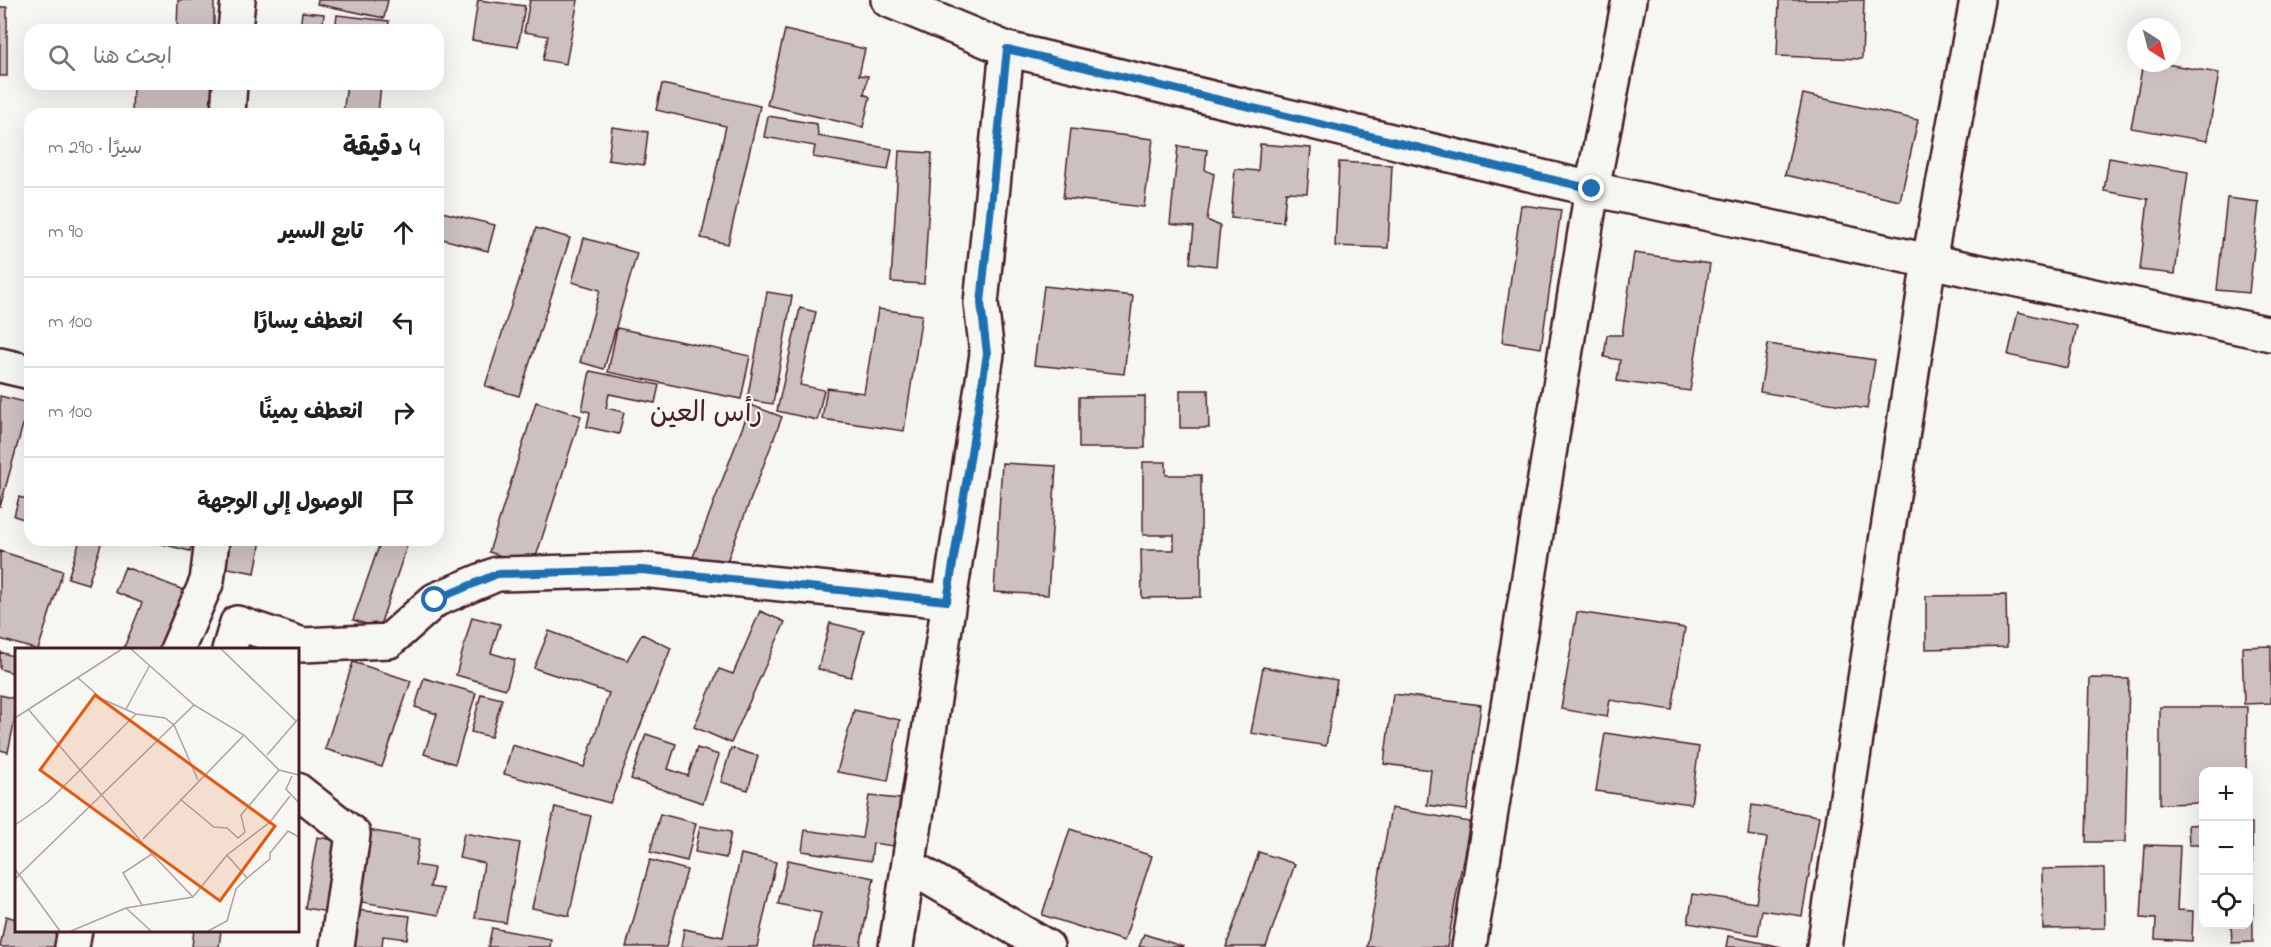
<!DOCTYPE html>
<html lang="ar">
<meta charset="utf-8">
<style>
:root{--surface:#fff;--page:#f6f6f6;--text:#202124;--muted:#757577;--line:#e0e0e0}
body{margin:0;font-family:"Indie Flower","Playpen Sans Arabic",sans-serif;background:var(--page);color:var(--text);direction:rtl}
.controls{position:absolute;right:18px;bottom:18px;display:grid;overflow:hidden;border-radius:12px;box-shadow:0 6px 24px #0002}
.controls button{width:54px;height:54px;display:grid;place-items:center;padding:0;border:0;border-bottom:2px solid var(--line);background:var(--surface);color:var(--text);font:30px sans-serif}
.compass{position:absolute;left:2127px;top:18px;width:54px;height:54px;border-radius:50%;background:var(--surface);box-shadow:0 6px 24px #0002;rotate:144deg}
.stop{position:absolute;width:18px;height:18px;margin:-14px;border:4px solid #1f6fb2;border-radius:50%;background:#fff}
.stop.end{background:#1f6fb2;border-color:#fff;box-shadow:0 2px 6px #0008}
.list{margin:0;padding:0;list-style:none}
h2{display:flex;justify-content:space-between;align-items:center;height:78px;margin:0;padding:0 24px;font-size:26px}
h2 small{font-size:20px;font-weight:400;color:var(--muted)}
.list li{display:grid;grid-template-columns:39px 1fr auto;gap:18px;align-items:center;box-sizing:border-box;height:90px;padding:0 24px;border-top:2px solid var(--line)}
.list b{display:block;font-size:22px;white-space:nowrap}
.list em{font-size:20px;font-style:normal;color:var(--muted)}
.icon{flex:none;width:33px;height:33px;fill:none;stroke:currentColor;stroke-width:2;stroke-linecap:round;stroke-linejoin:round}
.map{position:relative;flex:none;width:2271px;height:947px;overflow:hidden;direction:ltr}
.search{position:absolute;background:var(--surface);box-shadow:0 6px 24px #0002;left:24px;top:24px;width:420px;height:66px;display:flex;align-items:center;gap:15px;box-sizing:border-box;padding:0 21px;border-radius:18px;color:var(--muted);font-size:22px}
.panel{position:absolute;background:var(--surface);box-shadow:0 6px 24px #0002;left:24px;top:108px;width:420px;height:438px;border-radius:18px;direction:rtl}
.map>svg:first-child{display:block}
.building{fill:#ccc1c0;stroke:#4a1f2b;stroke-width:1.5}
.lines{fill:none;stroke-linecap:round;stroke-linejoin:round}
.street-casing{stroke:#4a1f2b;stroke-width:38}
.street{stroke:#f6f6f2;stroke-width:33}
.route{stroke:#1f6fb2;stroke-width:8}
.labels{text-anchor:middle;stroke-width:4.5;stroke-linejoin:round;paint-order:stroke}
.quarter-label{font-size:28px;fill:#4a1f2b;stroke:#f6f6f2}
.inset-road{fill:none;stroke:#b1a0a2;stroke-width:1.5}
.view{fill:#e8590c;fill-opacity:0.15;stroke:#e8590c;stroke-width:3}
.inset-edge{fill:none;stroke:#4a1f2b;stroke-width:3}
</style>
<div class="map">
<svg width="2271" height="947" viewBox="0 0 2271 947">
<rect width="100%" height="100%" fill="#f6f6f2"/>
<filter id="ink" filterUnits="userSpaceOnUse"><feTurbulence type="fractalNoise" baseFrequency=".0167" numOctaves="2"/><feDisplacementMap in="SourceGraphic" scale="12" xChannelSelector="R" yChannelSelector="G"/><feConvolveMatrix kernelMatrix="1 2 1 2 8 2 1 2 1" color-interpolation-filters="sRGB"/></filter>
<g filter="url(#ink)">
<path class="building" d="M178 0H214V30L177 29Z
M318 0H388L384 18 317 4Z
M478 0 525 6 518 47 472 40Z
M530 0H578L566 64 543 60 548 36 524 32Z
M1779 0H1864L1862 59 1777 56Z
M0 7H7V76H0Z
M302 12 324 14 322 30H300Z
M337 15 389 21 388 30H335Z
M785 30 865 49 859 75 868 76 864 94 870 97 863 127 767 105Z
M2143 63H2160L2219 73 2207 141 2131 128Z
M133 84H213V114H132Z
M347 84H381L378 114H343Z
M662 84 760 106 728 244 701 238 726 126 656 110Z
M1803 94 1918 120 1900 201 1785 175Z
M768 116 817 124 818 136 892 149 888 170 813 157 815 146 764 137Z
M612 127 648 132 644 165 608 160Z
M1071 129 1153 139 1144 207 1063 198Z
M1260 144 1311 148 1307 193 1286 192 1283 222 1231 218 1235 169 1258 171Z
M1178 146 1207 150 1205 170 1214 174 1207 220 1220 226 1216 266 1190 263 1194 227 1170 224Z
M899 151 932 153 924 284 891 282Z
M2109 158 2188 172 2175 274 2140 270 2148 199 2104 191Z
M1339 162 1392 165 1388 248 1335 246Z
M2227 198 2259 202 2249 293 2217 290Z
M1521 205 1561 210 1541 348 1502 342Z
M438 211 495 225 488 251 438 238Z
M536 228 570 238 519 396 485 386Z
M584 238 637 253 604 369 580 362 600 290 572 282Z
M1634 253 1710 264 1690 391 1617 381 1620 360 1604 357 1607 335H1622Z
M1044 286 1133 296 1124 374 1034 365Z
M767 292 792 296 773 404 747 400Z
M800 308 816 312 800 385 824 390 817 420 777 411Z
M878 309 922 315 904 431 822 419 827 388 864 393Z
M2018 312 2077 326 2068 368 2008 355Z
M617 328 750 356 741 399 608 372Z
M1768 344 1875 360 1867 409 1760 392Z
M590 371 659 385 655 403 609 394 606 408 624 412 619 434 587 427 590 412 582 410Z
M1180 390H1208L1209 428H1180Z
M0 396 29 403 0 507Z
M1145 396V448H1079V397Z
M536 402 581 416 533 566 489 552Z
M751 405 782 417 724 569 693 557Z
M1143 462H1166V475H1201V597L1142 598 1141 550H1174V535H1143Z
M1002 463 1056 466 1048 595 994 592Z
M19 497 30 500V521L14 516Z
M80 540 102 541 88 584 68 578Z
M146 540H193L190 551Z
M229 540H261L255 573 223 567Z
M381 540H409L379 628 353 620Z
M0 551 63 571 38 650 0 639Z
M125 567 186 591 162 650H123L142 603 115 592Z
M2006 595 2007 647 1926 649V596Z
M760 611 785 622 731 743 694 727 719 669 733 674Z
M1577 612 1685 628 1672 710 1610 700 1607 717 1561 709Z
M472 617 500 624 491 653 515 660 506 689 456 675Z
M830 623 864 631 851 677 818 669Z
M549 631 627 660 642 634 671 648 610 803 504 774 512 745 584 767 609 693 534 668Z
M2271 646V703L2244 704 2242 647Z
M0 652 16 657V674L0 669Z
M353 662 411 681 382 767 325 749Z
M1263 667 1337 680 1326 746 1251 733Z
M424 678 476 693 455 764 424 754 437 714 415 707Z
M2090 678 2129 679 2125 842H2086Z
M481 694 502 699 491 737 471 732Z
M1393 694 1481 705 1467 810 1427 805 1431 770 1384 764Z
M0 695 16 699V714L8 752 0 750Z
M2160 707H2247L2246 772H2204V803L2160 804Z
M854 710 900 720 888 781 837 772Z
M1605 733 1699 747 1691 804 1596 791Z
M646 734 676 744 668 769 688 776 697 748 719 755 703 803 631 779Z
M731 748 758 756 748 790 721 782Z
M869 796 900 799 893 846 873 843 871 861 802 851 805 830 862 838Z
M1752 805 1819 816 1802 916 1762 910 1758 935 1688 923 1693 894 1756 903 1767 838 1748 835Z
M555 807 591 816 569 916 532 908Z
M1391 808 1470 822 1447 947H1367Z
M660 814 696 823 687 861 650 852Z
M2248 823H2252L2253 942 2232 943 2231 924H2248Z
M2204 824V845H2189L2188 825Z
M700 826 731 832 726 858 695 852Z
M362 829 420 839 415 865 434 868 430 887 443 889 439 915 350 900Z
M1070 829 1152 856 1124 941 1042 915Z
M464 833 520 843 506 923 475 918 484 863 459 858Z
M317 837 345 842 333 913 305 908Z
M2145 845 2180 846 2177 910 2193 911 2192 941 2155 939 2156 919 2141 918Z
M1259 852 1295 864 1266 947H1226Z
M741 854 776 862 757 947H681L684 929 723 937Z
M650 860 687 870 666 947H626Z
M788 860 874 878 860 947H813L821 913 778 904Z
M2104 868 2105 928 2043 929 2042 869Z
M356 910 410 916 407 939 383 936 382 947H352Z
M6 916 16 919V930L60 931 56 947H0Z
M492 928 551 939 550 947H488Z
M194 930H221L219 947H192Z
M1144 934 1184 947H1139Z
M1728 936 1782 947H1726Z"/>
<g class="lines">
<g class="street-casing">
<path id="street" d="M888 0 1007 49 1592 189 2271 334
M235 30 238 0
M228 114 230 84
M0 365 30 372
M177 650 207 581 212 540
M229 650 237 623 303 645 389 641 435 600 497 574 642 570 947 601
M297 790 353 834 337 947
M909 866 1047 947
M72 947 75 930
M896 947 987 354 981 303 1007 49
M1469 947 1592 189 1629 0
M1824 947 1929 261 1977 0"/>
</g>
<use href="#street" class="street"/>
</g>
</g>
<g class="lines" filter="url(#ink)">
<path class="route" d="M435 600 497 574 642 570 947 601 987 354 981 303 1007 49 1592 189"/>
</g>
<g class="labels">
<g class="quarter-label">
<text x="706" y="421">رأس العين</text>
</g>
</g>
<g transform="translate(15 648)">
<rect width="284" height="284" fill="#f6f6f2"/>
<path class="inset-road" d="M116 1 179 57 229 87 264 122 284 127M206 1 281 73M62 29 87 51 121 66 150 70 159 77 183 132M13 61 137 206M111 61 135 17M0 70 107 1M252 107 284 70M277 128 271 141 284 155M275 148 255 174 212 207 232 230 255 211V205L273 183 284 189M165 151 199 179 212 180 223 190 230 184 226 167 264 122M0 177 33 154 121 66M128 191 229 87M0 221 45 283M0 231 179 57M127 257 108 225 137 206 178 249M111 260 136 283M56 283 111 260 178 249 212 207M193 283 212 273 221 241 232 230"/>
<path class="view" d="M80 47 260 178 205 253 25 122Z"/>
<rect width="284" height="284" class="inset-edge"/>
</g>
</svg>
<div class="controls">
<button>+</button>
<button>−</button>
<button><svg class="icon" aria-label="locate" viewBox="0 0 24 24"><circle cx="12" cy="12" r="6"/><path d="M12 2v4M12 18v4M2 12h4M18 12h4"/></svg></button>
</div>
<svg class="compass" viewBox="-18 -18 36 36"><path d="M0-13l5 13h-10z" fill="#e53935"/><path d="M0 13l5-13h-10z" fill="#757577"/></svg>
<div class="stop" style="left:435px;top:600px"></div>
<div class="stop end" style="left:1592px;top:189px"></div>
<div class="search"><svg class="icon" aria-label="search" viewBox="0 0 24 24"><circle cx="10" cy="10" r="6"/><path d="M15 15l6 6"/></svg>ابحث هنا</div>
<section class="panel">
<h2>4 دقيقة<small>سيرًا · 290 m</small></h2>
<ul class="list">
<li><svg class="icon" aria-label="ahead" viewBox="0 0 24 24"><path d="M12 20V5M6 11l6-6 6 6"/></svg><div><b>تابع السير</b></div><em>90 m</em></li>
<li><svg class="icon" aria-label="left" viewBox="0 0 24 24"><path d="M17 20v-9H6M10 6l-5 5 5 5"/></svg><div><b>انعطف يسارًا</b></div><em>100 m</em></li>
<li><svg class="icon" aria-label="right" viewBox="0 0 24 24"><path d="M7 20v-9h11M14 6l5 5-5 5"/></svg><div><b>انعطف يمينًا</b></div><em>100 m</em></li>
<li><svg class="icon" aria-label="arrive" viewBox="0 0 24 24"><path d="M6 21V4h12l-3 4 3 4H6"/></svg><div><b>الوصول إلى الوجهة</b></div></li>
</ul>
</section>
</div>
